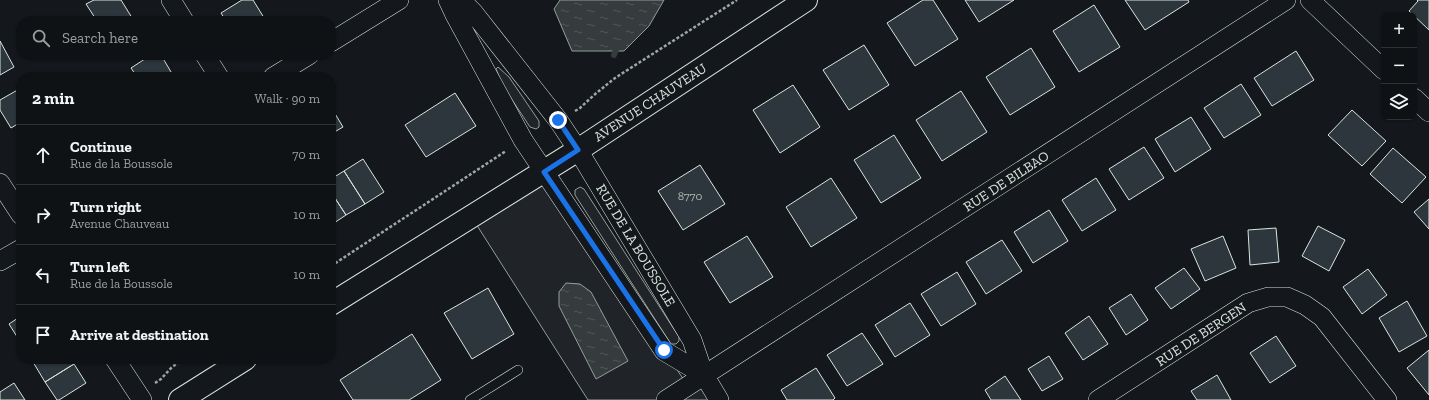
<!DOCTYPE html>
<meta charset="utf-8">
<style>
:root{--surface:#0f1215;--page:#181b1e;--text:#f1f3f6;--muted:#9b9ea0;--line:#2f3234}
body{margin:0;font-family:"Zilla Slab",serif;background:var(--page);color:var(--text)}
.controls{position:absolute;right:12px;top:12px;display:grid;overflow:hidden;border-radius:8px;box-shadow:0 1px 3px #0004}
.controls button{width:36px;height:36px;display:grid;place-items:center;padding:0;border:0;border-bottom:1px solid var(--line);background:var(--surface);color:var(--text);font:20px sans-serif}
.stop{position:absolute;width:12px;height:12px;margin:-9px;border:3px solid #1a73e8;border-radius:50%;background:#fff}
.stop.end{background:#1a73e8;border-color:#fff;box-shadow:0 1px 4px #0008}
.list{margin:0;padding:0;list-style:none}
h2{display:flex;justify-content:space-between;align-items:center;height:52px;margin:0;padding:0 16px;font-size:17px}
h2 small{font-size:13px;font-weight:400;color:var(--muted)}
.list li{display:grid;grid-template-columns:26px 1fr auto;gap:12px;align-items:center;box-sizing:border-box;height:60px;padding:0 16px;border-top:1px solid var(--line)}
.list b{display:block;font-size:15px;white-space:nowrap}
.list p{margin:0;font-size:13px;white-space:nowrap;color:var(--muted)}
.list em{font-size:13px;font-style:normal;color:var(--muted)}
.icon{flex:none;width:22px;height:22px;fill:none;stroke:currentColor;stroke-width:2;stroke-linecap:round;stroke-linejoin:round}
.map{position:relative;flex:none;width:1429px;height:400px;overflow:hidden}
.search{position:absolute;background:var(--surface);box-shadow:0 1px 3px #0004;left:16px;top:16px;width:320px;height:44px;display:flex;align-items:center;gap:10px;box-sizing:border-box;padding:0 14px;border-radius:16px;color:var(--muted);font-size:15px}
.panel{position:absolute;background:var(--surface);box-shadow:0 1px 3px #0004;left:16px;top:72px;width:320px;height:292px;border-radius:16px}
.map>svg:first-child{display:block}
.grass{fill:#202428;stroke:#939e99}
.water{fill:url(#water-ripples);stroke:#939e99}
.lines{fill:none;stroke-linecap:round;stroke-linejoin:round}
.stream{stroke:#363b3e;stroke-width:6}
.building{fill:#2c363c;stroke:#d8e6dc}
.service-casing{stroke:#d8e6dc;stroke-width:10}
.minor-casing{stroke:#d8e6dc;stroke-width:20}
.secondary-casing{stroke:#d8e6dc;stroke-width:24}
.path{stroke:#9da8a2;stroke-width:2.5;stroke-dasharray:3 2;stroke-linecap:butt}
.service{stroke:#14181c;stroke-width:9}
.minor{stroke:#14181c;stroke-width:19}
.secondary{stroke:#14181c;stroke-width:22}
.route{stroke:#1a73e8;stroke-width:5}
.labels{text-anchor:middle;stroke-width:3;stroke-linejoin:round;paint-order:stroke}
.number-label{font-size:12px;fill:#adbab4}
.street-label{font-size:14px;fill:#d8e6dc;stroke:#14181c}
</style>
<div class="map">
<svg width="1429" height="400" viewBox="0 0 1429 400">
<defs>
<pattern id="water-ripples" width="26" height="14" patternUnits="userSpaceOnUse"><rect width="26" height="14" fill="#363b3e"/><path d="M2 4q2-2 4 0t4 0M15 11q2-2 4 0t4 0" fill="none" stroke="#525759"/></pattern>
</defs>
<rect width="100%" height="100%" fill="#14181c"/>
<path class="grass" d="M498 67 509 77 539 121V127L536 129 530 127 503 86 496 69Z
M544 172 692 392 700 379 719 400H588L471 216Z
M580 187 584 189 679 337V341L676 344H671L575 195V190Z"/>
<path class="water" d="M560 0H664L649 26 624 51H572L554 9Z
M566 283 580 284 591 292 628 361 596 379 559 306V292Z"/>
<g class="lines">
<path class="stream" d="M614 55 618 44"/>
</g>
<path class="building" d="M94 0H121L134 21H97L86 4Z
M242 0H253L266 21H226L221 13Z
M923 0H933L958 39 915 66 887 23Z
M965 0H1014L979 22Z
M1125 0H1188L1189 2 1145 30Z
M1417 0H1429V30L1409 11 1418 1Z
M1094 5 1120 47 1079 72 1053 31Z
M0 41 14 67 0 75Z
M864 45 889 85 849 110 823 70Z
M1031 48 1055 87 1010 115 986 77Z
M1296 51 1314 80 1272 106 1254 78Z
M151 55H161L174 77H137L131 68Z
M1241 84 1261 115 1224 138 1204 108Z
M793 85 820 127 780 153 753 110Z
M21 88V122L11 128 0 110V100Z
M961 91 987 132 942 161 916 120Z
M455 93 476 126 426 157 405 125Z
M331 107 343 127 331 134Z
M1352 110 1386 141 1362 166 1328 135Z
M1191 117 1211 149 1175 172 1155 139Z
M894 135 921 178 881 203 854 160Z
M1144 147 1164 178 1129 200 1109 169Z
M1393 148 1426 177 1402 203 1370 174Z
M363 159 384 192 365 204 344 171Z
M700 165 725 204 683 230 658 191Z
M344 171 365 204 346 215 331 192V179Z
M831 178 857 218 811 247 786 207Z
M1096 178 1116 210 1082 231 1062 200Z
M331 192 346 215 331 225Z
M1429 199V229L1414 212Z
M1049 210 1068 241 1033 263 1014 232Z
M1318 226 1345 240 1329 271 1302 256Z
M1276 228 1279 262 1250 265 1248 230Z
M747 236 773 277 730 303 704 262Z
M1223 236 1236 268 1205 281 1191 249Z
M1002 240 1022 271 986 294 966 262Z
M1184 268 1200 289 1171 309 1155 288Z
M1368 269 1387 295 1362 314 1343 287Z
M957 272 976 304 941 326 921 294Z
M488 288 514 334 472 359 444 313Z
M1131 294 1148 320 1126 335 1109 308Z
M1407 301 1427 336 1399 352 1379 318Z
M910 303 930 335 895 357 875 325Z
M21 316V343L9 324Z
M1089 316 1108 344 1083 360 1065 333Z
M862 333 883 364 847 386 827 355Z
M412 334 441 380 409 400H353L340 380Z
M1276 336 1296 366 1270 383 1250 353Z
M1429 350V395L1407 368Z
M1049 356 1063 379 1042 391 1028 369Z
M38 359H70L74 364 45 382 33 362Z
M74 364 86 383 59 400H57L45 382Z
M816 368 835 398 833 400H787L781 390Z
M1217 375 1231 400H1197L1191 391Z
M1005 376 1021 400H991L985 390Z
M14 383 25 400H0V392Z"/>
<g class="lines">
<g class="service-casing">
<path id="service" d="M470 400 518 370"/>
</g>
<g class="minor-casing">
<path id="minor" d="M171 0 184 21
M448 0 455 15 523 140 664 351 704 375
M461 0 473 12 558 120 578 150 692 340 704 375 719 400
M1310 0 1384 70
M331 42 399 0
M205 55 219 77
M273 77 309 55
M1414 98 1429 112
M0 183 21 215
M0 261 21 249
M115 359 142 400
M666 400 1286 0
M1098 400 1248 303 1268 297H1287L1305 305 1322 317 1387 400"/>
</g>
<g class="secondary-casing">
<path id="secondary" d="M331 304 578 150 806 0
M180 400 245 359"/>
</g>
<path class="path" d="M575 111 580 108 594 95 615 78 737 0
M331 266 506 151
M155 383 161 379 172 367 184 359"/>
<use href="#service" class="service"/>
<use href="#minor" class="minor"/>
<use href="#secondary" class="secondary"/>
</g>
<g class="lines">
<path class="route" d="M558 120 578 150 544 172 664 350"/>
</g>
<g class="labels">
<g class="number-label">
<text x="690" y="200">8770</text>
</g>
<g class="street-label">
<text transform="translate(650 102) rotate(-33)" y="5">AVENUE CHAUVEAU</text>
<text transform="translate(1006 181) rotate(-33)" y="5">RUE DE BILBAO</text>
<text transform="translate(636 245) rotate(59)" y="5">RUE DE LA BOUSSOLE</text>
<text transform="translate(1201 334) rotate(-33)" y="5">RUE DE BERGEN</text>
</g>
</g>
</svg>
<div class="controls">
<button>+</button>
<button>−</button>
<button><svg class="icon" aria-label="layers" viewBox="0 0 24 24"><path d="M12 4l9 5-9 5-9-5zM3 14l9 5 9-5"/></svg></button>
</div>
<div class="stop" style="left:664px;top:350px"></div>
<div class="stop end" style="left:558px;top:120px"></div>
<div class="search"><svg class="icon" aria-label="search" viewBox="0 0 24 24"><circle cx="10" cy="10" r="6"/><path d="M15 15l6 6"/></svg>Search here</div>
<section class="panel">
<h2>2 min<small>Walk · 90 m</small></h2>
<ul class="list">
<li><svg class="icon" aria-label="ahead" viewBox="0 0 24 24"><path d="M12 20V5M6 11l6-6 6 6"/></svg><div><b>Continue</b><p>Rue de la Boussole</p></div><em>70 m</em></li>
<li><svg class="icon" aria-label="right" viewBox="0 0 24 24"><path d="M7 20v-9h11M14 6l5 5-5 5"/></svg><div><b>Turn right</b><p>Avenue Chauveau</p></div><em>10 m</em></li>
<li><svg class="icon" aria-label="left" viewBox="0 0 24 24"><path d="M17 20v-9H6M10 6l-5 5 5 5"/></svg><div><b>Turn left</b><p>Rue de la Boussole</p></div><em>10 m</em></li>
<li><svg class="icon" aria-label="arrive" viewBox="0 0 24 24"><path d="M6 21V4h12l-3 4 3 4H6"/></svg><div><b>Arrive at destination</b></div></li>
</ul>
</section>
</div>
